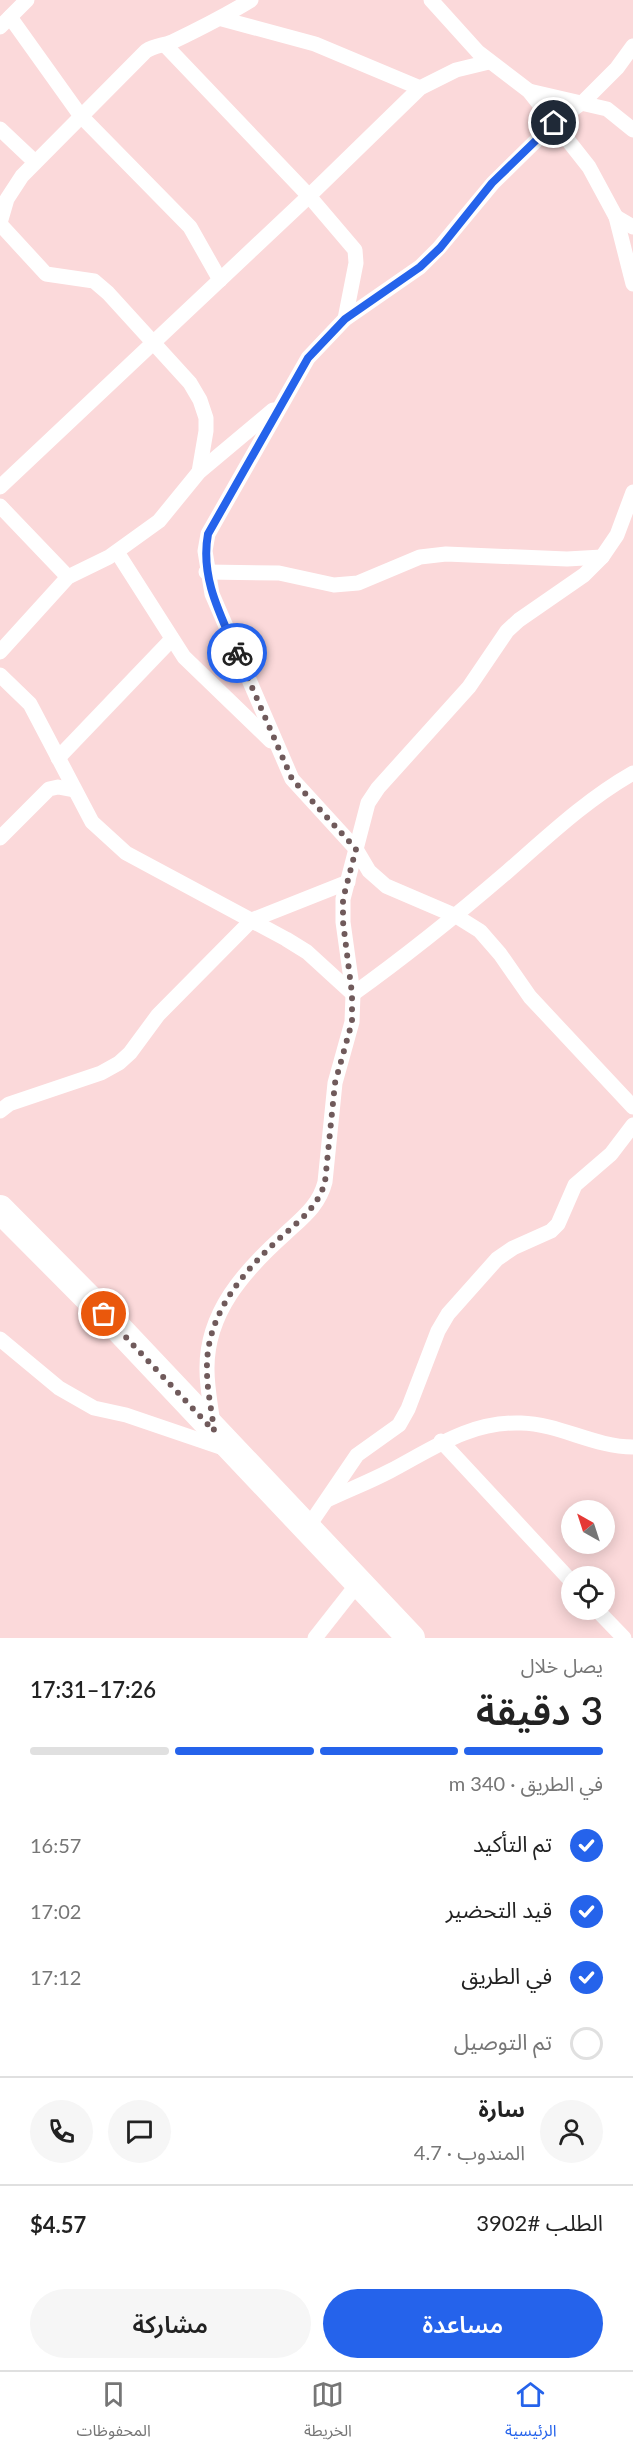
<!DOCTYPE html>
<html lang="ar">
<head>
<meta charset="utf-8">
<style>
  :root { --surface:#fff; --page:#f6f6f6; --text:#222; --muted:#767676; --line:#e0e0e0; --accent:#2563eb }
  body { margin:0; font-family:Lato,"Noto Sans Arabic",sans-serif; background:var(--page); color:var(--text); direction:rtl; height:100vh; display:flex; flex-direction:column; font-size:22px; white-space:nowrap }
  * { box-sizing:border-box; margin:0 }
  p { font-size:20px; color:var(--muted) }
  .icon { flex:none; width:33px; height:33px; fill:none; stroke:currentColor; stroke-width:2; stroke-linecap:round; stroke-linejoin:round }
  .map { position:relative; height:1638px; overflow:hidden; direction:ltr }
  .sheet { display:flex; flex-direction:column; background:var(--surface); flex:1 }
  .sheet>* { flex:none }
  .needle { width:39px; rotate:321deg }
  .buttons { position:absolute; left:561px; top:1500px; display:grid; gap:12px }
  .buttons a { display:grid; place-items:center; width:54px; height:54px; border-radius:50%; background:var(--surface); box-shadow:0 3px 15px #0003; font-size:30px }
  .pin { position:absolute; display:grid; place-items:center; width:51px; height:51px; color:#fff; margin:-26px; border:3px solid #fff; border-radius:50%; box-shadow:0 2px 6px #0007 }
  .courier { position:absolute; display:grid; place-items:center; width:60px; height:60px; margin:-30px; border:4px solid #2563eb; border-radius:50%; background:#fff; color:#222; box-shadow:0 2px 8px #0007 }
  .summary em { font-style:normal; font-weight:600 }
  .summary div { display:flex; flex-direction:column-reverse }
  .summary { display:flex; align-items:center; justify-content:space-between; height:102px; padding:0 30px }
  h1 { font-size:39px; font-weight:600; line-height:45px }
  .bar { display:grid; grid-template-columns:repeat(4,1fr); gap:9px 6px; align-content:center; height:72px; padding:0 30px }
  .bar i { height:8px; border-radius:4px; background:var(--line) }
  .bar .on { background:var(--accent) }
  .bar p { grid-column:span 4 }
  .line { display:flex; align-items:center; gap:15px; padding:0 30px; border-top:2px solid var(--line) }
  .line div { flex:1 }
  .round { display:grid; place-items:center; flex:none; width:63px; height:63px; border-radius:32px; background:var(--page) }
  ol { padding:0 30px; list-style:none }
  li { display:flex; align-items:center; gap:18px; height:66px }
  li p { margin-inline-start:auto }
  li .icon { padding:6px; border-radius:50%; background:var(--accent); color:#fff; stroke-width:4 }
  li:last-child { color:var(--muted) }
  li i { width:33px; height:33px; border:3px solid var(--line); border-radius:50% }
  .cta { display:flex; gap:12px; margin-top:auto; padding:12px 30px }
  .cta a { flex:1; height:69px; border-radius:36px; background:var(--accent); color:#fff; font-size:24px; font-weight:600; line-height:69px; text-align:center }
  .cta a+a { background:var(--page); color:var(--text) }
  .tab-bar { display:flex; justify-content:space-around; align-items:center; height:84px; border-top:2px solid var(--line); background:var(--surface); font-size:16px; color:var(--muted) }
  .tab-bar a { display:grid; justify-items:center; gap:3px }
  .tab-bar .on { color:var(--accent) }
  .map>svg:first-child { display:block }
</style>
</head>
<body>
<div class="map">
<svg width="633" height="1638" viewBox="0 0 633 1638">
  <rect width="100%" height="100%" fill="#fbd9da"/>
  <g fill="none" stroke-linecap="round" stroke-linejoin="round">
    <!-- street -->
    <g stroke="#fff" stroke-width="15">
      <path d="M431,0L478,52L529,91L589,167L616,217L633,284"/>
      <path d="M10,17L80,115L190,227L220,280"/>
      <path d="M222,19L315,44L420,88"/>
      <path d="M0,27L27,0"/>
      <path d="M165,45L309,196L355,250L356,263L345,319"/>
      <path d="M633,46L617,68L583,102L554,123L493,183L439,248L420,267L345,319L308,358L208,534L205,551L212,594L292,779L356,849L369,871L386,886L456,916L480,931L500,954L530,997L633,1107"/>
      <path d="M529,91L607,109L633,130"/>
      <path d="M0,129L35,162"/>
      <path d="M616,217L633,227"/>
      <path d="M0,223L7,199L22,176L146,51C155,45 162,46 172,42C199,29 225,16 251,0"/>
      <path d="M0,224L46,274L94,281L108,293L190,383L200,400L206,418V431L199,472"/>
      <path d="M0,487L309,196L420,88L456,70L489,62"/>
      <path d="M0,506L68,577"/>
      <path d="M117,552L184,657L271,741"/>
      <path d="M206,572L279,573L334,585L358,583L420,557L446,554L567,559L602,557"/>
      <path d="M0,652L68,577L109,557L159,521L199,472L273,410"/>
      <path d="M0,675L30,704L92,822L126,853L286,939L307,952L353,994"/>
      <path d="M58,758L172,639"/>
      <path d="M0,838L49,789L58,787L74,790"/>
      <path d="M353,994C406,956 457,915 507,872C547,837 587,799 633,773"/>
      <path d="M0,1111L9,1104L101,1073L119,1063L130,1053L158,1015L252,920L348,882"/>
      <path d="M0,1339L59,1388L94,1408L126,1415L223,1448"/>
      <path d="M213,1425C211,1407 207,1388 207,1370C206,1313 244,1271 284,1235C302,1218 319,1206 325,1182L335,1083L352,1022L353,994L343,922V899L368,803L378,788L469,687L507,631L519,620L584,575L602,557L617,535L633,492"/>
      <path d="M441,1441L572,1582"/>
      <path d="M327,1500C348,1490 369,1482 390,1471C432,1449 470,1421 521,1423C560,1424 594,1447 633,1447"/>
      <path d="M308,1527L357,1455L399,1425L408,1409L438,1331L448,1314L497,1259L513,1248L551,1231L558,1224L575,1185L611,1154L633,1125"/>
      <path d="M597,1610L624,1638"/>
      <path d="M315,1638L359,1582"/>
    </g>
    <!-- highway -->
    <path stroke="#fff" stroke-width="28" d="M0,1209L118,1328L411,1638"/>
  </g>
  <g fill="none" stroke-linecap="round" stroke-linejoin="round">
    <!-- done -->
    <path stroke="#705a5b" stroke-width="6" stroke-dasharray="0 10.8" d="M104,1314L214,1431C212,1411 207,1391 207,1371C205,1316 242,1273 280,1238C299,1221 318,1207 325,1182L335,1083L352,1022V994L343,922V899L356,849L292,779L237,653"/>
    <!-- route -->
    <path stroke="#2563eb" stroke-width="8" d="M237,653C220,614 200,577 208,534L308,358L345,319L420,267L440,248L492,183L554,123"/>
  </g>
</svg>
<div class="buttons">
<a><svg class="needle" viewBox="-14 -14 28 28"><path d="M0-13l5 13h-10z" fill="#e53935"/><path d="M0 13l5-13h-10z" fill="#767676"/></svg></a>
<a><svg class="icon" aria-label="locate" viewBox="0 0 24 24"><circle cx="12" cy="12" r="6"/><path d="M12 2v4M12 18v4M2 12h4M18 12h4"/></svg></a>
</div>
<div class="pin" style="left:104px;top:1314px;background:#ea580c"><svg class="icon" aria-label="bag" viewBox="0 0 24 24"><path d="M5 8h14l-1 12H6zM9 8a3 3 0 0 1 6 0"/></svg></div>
<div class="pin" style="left:554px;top:123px;background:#1f2937"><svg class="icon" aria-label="home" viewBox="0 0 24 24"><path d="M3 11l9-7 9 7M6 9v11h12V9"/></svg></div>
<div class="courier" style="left:237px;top:653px"><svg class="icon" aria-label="bike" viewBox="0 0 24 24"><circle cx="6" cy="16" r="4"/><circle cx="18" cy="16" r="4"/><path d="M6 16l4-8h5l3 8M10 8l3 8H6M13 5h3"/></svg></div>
</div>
<section class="sheet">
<div class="summary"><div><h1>3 دقيقة</h1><p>يصل خلال</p></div><em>17:26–17:31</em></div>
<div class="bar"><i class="on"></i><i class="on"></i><i class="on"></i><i></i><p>في الطريق · 340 m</p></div>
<ol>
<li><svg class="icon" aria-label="check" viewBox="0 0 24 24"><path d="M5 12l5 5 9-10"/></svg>تم التأكيد<p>16:57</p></li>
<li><svg class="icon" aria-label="check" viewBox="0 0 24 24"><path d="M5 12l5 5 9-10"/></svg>قيد التحضير<p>17:02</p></li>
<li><svg class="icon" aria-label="check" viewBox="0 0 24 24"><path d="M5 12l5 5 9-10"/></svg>في الطريق<p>17:12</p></li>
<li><i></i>تم التوصيل</li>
</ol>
<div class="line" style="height:108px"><a class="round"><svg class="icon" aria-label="person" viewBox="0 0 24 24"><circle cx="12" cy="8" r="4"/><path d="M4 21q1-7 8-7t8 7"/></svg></a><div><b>سارة</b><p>المندوب · 4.7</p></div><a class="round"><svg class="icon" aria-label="chat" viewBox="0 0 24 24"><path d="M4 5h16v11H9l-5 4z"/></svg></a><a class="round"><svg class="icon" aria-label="phone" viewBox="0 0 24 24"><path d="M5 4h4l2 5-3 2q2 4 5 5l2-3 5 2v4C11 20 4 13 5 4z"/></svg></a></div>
<div class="line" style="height:78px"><div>الطلب #3902</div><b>$4.57</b></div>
<div class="cta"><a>مساعدة</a><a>مشاركة</a></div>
</section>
<nav class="tab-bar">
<a class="on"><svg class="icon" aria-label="home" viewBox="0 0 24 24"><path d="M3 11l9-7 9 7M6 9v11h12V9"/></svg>الرئيسية</a>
<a><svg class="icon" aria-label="map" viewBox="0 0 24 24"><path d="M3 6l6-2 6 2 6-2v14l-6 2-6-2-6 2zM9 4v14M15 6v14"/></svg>الخريطة</a>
<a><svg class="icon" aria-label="saved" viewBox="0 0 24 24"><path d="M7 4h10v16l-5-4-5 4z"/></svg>المحفوظات</a>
</nav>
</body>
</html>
